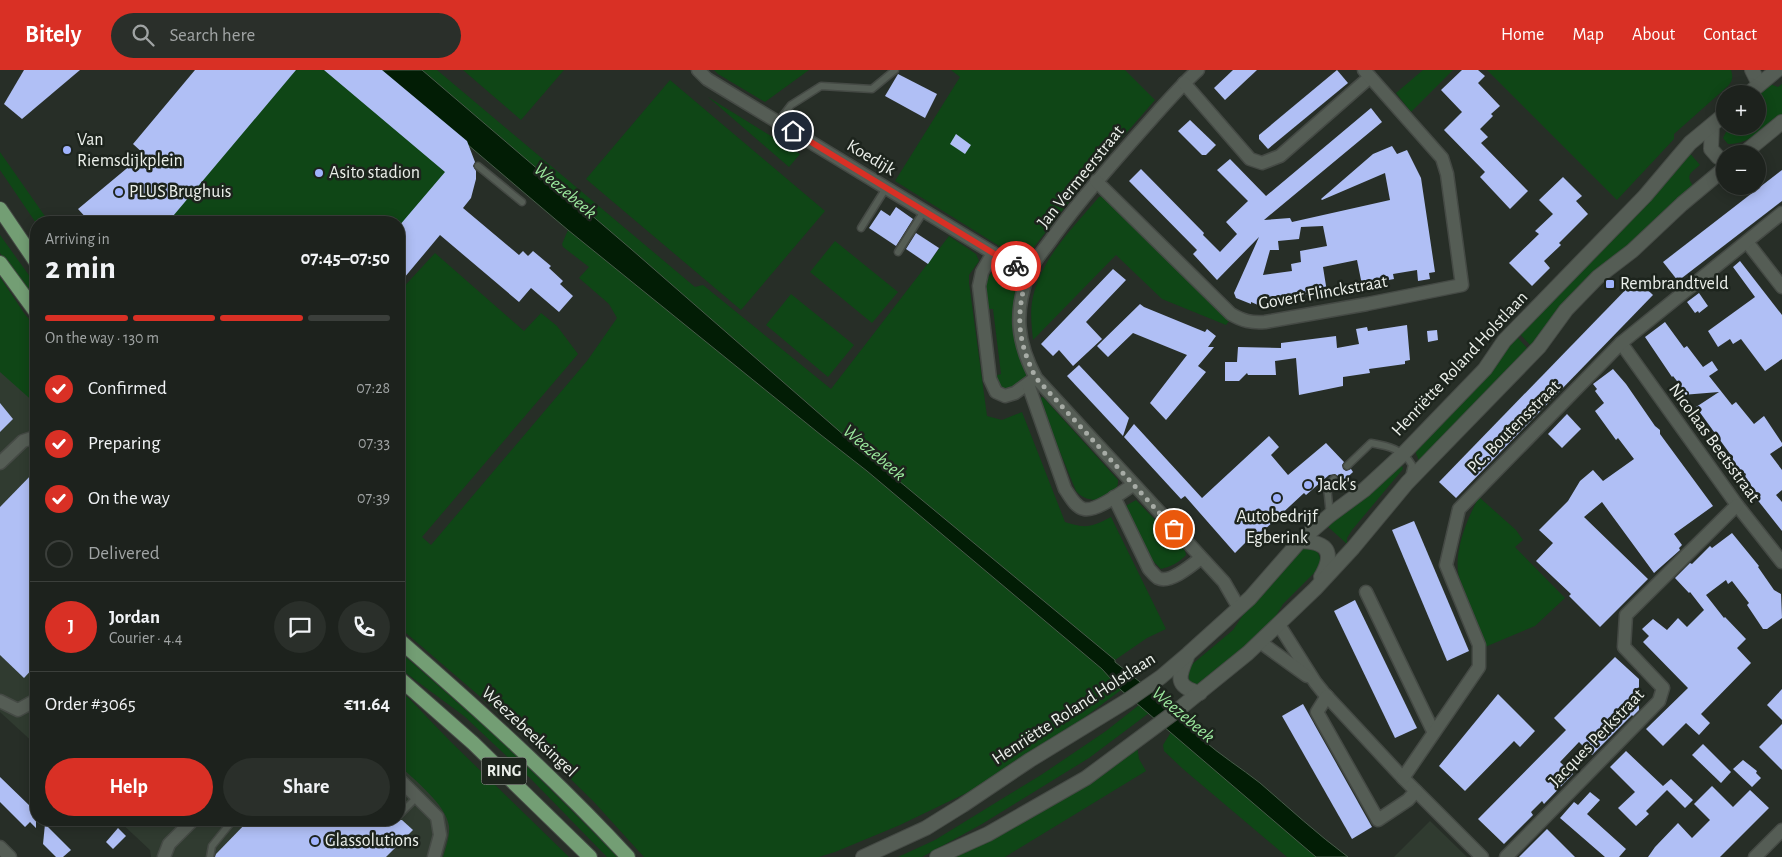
<!DOCTYPE html>
<html lang="en">
<head>
<meta charset="utf-8">
<style>
  :root { --surface:#1d221d; --page:#2a2f2a; --text:#f1f3f6; --muted:#a0a4a4; --line:#3b3f3b; --accent:#d93025 }
  body { margin:0; font-family:"Alegreya Sans",sans-serif; background:var(--page); color:var(--text); height:100vh; display:flex; flex-direction:column; font-size:19px; white-space:nowrap }
  * { box-sizing:border-box; margin:0 }
  p { font-size:16px; color:var(--muted) }
  .icon { flex:none; width:28px; height:28px; fill:none; stroke:currentColor; stroke-width:2; stroke-linecap:round; stroke-linejoin:round }
  .map { position:relative; flex:1; overflow:hidden }
  .details { position:absolute; left:30px; top:146px; width:375px; height:610px; display:flex; flex-direction:column; background:var(--surface); border-radius:20px; box-shadow:0 2px 12px #0003,0 0 0 1px var(--line) }
  .details>* { flex:none }
  .tools { position:absolute; left:1716px; top:15px; display:grid; gap:10px }
  .tools a { display:grid; place-items:center; width:50px; height:50px; border-radius:50%; background:var(--surface); box-shadow:0 2px 12px #0003,0 0 0 1px var(--line); font-size:25px }
  .pin { position:absolute; display:grid; place-items:center; width:42px; height:42px; color:#fff; margin:-21px; border:2px solid #fff; border-radius:50%; box-shadow:0 1px 5px #0007 }
  .courier { position:absolute; display:grid; place-items:center; width:50px; height:50px; margin:-25px; border:4px solid #d93025; border-radius:50%; background:#fff; color:#222; box-shadow:0 1px 6px #0007 }
  .summary em { font-style:normal; font-weight:600 }
  .summary div { display:flex; flex-direction:column-reverse }
  .summary { display:flex; align-items:center; justify-content:space-between; height:85px; padding:0 15px }
  h1 { font-size:32px; font-weight:600; line-height:38px }
  .bar { display:grid; grid-template-columns:repeat(4,1fr); gap:8px 5px; align-content:center; height:60px; padding:0 15px }
  .bar i { height:6px; border-radius:4px; background:var(--line) }
  .bar .on { background:var(--accent) }
  .bar p { grid-column:span 4 }
  .line { display:flex; align-items:center; gap:12px; padding:0 15px; border-top:1px solid var(--line) }
  .line div { flex:1 }
  .round { display:grid; place-items:center; flex:none; width:52px; height:52px; border-radius:26px; background:var(--page) }
  ol { padding:0 15px; list-style:none }
  li { display:flex; align-items:center; gap:15px; height:55px }
  li p { margin-inline-start:auto }
  li .icon { padding:5px; border-radius:50%; background:var(--accent); color:#fff; stroke-width:4 }
  li:last-child { color:var(--muted) }
  li i { width:28px; height:28px; border:2px solid var(--line); border-radius:50% }
  .action { display:flex; gap:10px; margin-top:auto; padding:10px 15px }
  .action a { flex:1; height:58px; border-radius:30px; background:var(--accent); color:#fff; font-size:20px; font-weight:600; line-height:58px; text-align:center }
  .action a+a { background:var(--page); color:var(--text) }
  header { display:flex; align-items:center; gap:30px; box-sizing:border-box; height:70px; padding:0 25px; background:var(--accent); color:#fff }
  header strong { font-size:24px }
  nav { display:flex; gap:28px; margin-inline-start:auto; font-size:18px }
  .search { width:350px; height:45px; background:var(--page); display:flex; align-items:center; gap:12px; box-sizing:border-box; padding:0 18px; border-radius:28px; color:var(--muted); font-size:19px }
  .map>svg:first-child { display:block }
</style>
</head>
<body>
<header>
<strong>Bitely</strong>
<div class="search"><svg class="icon" aria-label="search" viewBox="0 0 24 24"><circle cx="10" cy="10" r="6"/><path d="M15 15l6 6"/></svg>Search here</div>
<nav><a>Home</a><a>Map</a><a>About</a><a>Contact</a></nav>
</header>
<div class="map">
<svg width="1782" height="787" viewBox="0 0 1782 787">
  <rect width="100%" height="100%" fill="#272e27"/>
  <!-- built -->
  <g fill="#303b30">
    <path d="M0,259L36,307V675L0,642Z"/>
    <path d="M399,667L481,787H151L150,780L118,750H399Z"/>
    <path d="M1430,751L1467,787H1394Z"/>
  </g>
  <!-- green -->
  <g fill="#0f4616">
    <path d="M258,0H371L463,126L399,203V152H129Z"/>
    <path d="M422,0H437L695,217L703,215L831,319L949,166L976,184L979,191L969,205V213L987,346L1002,350L1022,342L1065,452C1086,459 1092,457 1111,447L1166,559L1147,568L1115,590L846,367L631,179Z"/>
    <path d="M463,0H564L521,50Z"/>
    <path d="M714,0H809L765,32L718,4Z"/>
    <path d="M951,0H1125L1155,30L1094,100L1024,190L1020,189L895,111L960,7Z"/>
    <path d="M1423,0H1453L1411,42L1396,23Z"/>
    <path d="M1487,0H1731C1733,7 1733,10 1728,16L1674,64V69L1617,130Z"/>
    <path d="M670,10L825,141L741,240L586,109Z"/>
    <path d="M1770,14L1778,17L1782,14V45C1767,57 1748,75 1728,74L1723,68L1729,56H1758V26Z"/>
    <path d="M708,27L800,84L789,97Z"/>
    <path d="M1688,81L1700,95C1689,104 1685,106 1695,118L1532,277L1518,262Z"/>
    <path d="M0,82L49,152L36,153L0,100Z"/>
    <path d="M1103,126L1229,251L1226,255L1162,229L1116,185L1033,270C1032,258 1030,244 1032,232C1039,190 1073,158 1099,127Z"/>
    <path d="M568,160L874,407L1102,599L1121,620L1057,668L979,717L900,755L835,782L819,787H644L594,732L533,672L399,557V222L435,183L524,261L541,243L557,256L578,284L422,467L431,475L587,291L617,248L609,234L579,208L589,197L563,177L562,174Z"/>
    <path d="M0,165L36,215V232L0,183Z"/>
    <path d="M835,171L898,222L872,253L810,202Z"/>
    <path d="M999,201L1016,212L1013,238L1015,271L1028,305L1027,308L1004,322L991,307L1001,304L993,239H983C984,227 981,202 999,201Z"/>
    <path d="M0,207L24,243L36,258V334L0,302Z"/>
    <path d="M791,224L854,275L828,307L766,255Z"/>
    <path d="M1515,265L1529,280L1419,391L1414,378Z"/>
    <path d="M1043,327L1118,410C1119,430 1089,437 1076,421L1039,331L1040,328Z"/>
    <path d="M1401,393L1403,399L1352,460L1347,468V474L1326,455Z"/>
    <path d="M1479,427L1516,460L1523,470L1515,477L1565,528L1535,556L1485,577L1459,507C1453,482 1467,449 1479,427Z"/>
    <path d="M1136,430L1185,481L1186,485C1180,492 1170,497 1161,499L1150,488L1122,438Z"/>
    <path d="M1300,478H1313C1320,483 1321,489 1320,497L1283,534L1270,556L1197,617L1189,611L1188,600L1190,596L1233,560L1249,536Z"/>
    <path d="M399,581L508,677L618,787H607L530,708L464,646L399,598Z"/>
    <path d="M399,618L450,671L569,787H443C446,777 450,766 449,756C446,734 414,710 399,695Z"/>
    <path d="M1139,635L1149,643L1089,688L982,754L922,787H898L935,770L1041,705L1106,661Z"/>
    <path d="M1171,662L1316,787H1287L1183,699L1164,681L1163,675Z"/>
    <path d="M1137,676L1139,689L1146,701L1005,787H956L1014,755Z"/>
  </g>
  <!-- water -->
  <path fill="#021d05" stroke="#485c4a" d="M380,0H422L631,179L846,367L1115,590V592L1179,643C1188,651 1193,661 1202,669C1220,685 1241,698 1260,713C1289,738 1317,764 1348,787H1316L1121,620L1102,599L867,401L821,365L568,160Z"/>
  <!-- building -->
  <g fill="#b0bff5" fill-rule="evenodd">
    <path d="M24,0H80L22,49L4,34Z"/>
    <path d="M195,0H296L168,152H90L78,139L144,84L133,74Z"/>
    <path d="M324,0H382L467,71L475,92L473,96L476,101V109L471,128L463,138L519,185L523,181L528,186L533,181L551,196L549,198L563,211L560,214L573,226L559,242L531,218L519,232L440,165L399,214V156L445,102Z"/>
    <path d="M1233,0H1257L1225,30L1214,18Z"/>
    <path d="M1337,0L1348,13L1268,79L1259,69V65Z"/>
    <path d="M1462,0H1478L1485,6L1478,13L1500,36L1491,44L1493,46L1480,59L1488,67L1481,73L1528,121L1510,139L1480,107L1485,102L1444,60L1462,42L1441,20Z"/>
    <path d="M898,4L937,24L925,48L885,26Z"/>
    <path d="M1371,38L1382,52L1264,150L1290,148L1292,152L1390,130L1385,103L1322,130L1321,129L1373,84L1392,76L1397,84L1407,80L1421,108L1435,202L1429,203L1430,209L1418,211L1417,200L1393,204L1394,209L1362,215L1357,190L1323,197L1327,222L1293,227L1292,224L1261,228L1258,235L1251,232V234L1236,228L1234,223L1259,167L1217,210L1193,184L1197,180L1129,111L1141,99L1204,163L1203,165L1220,182L1237,164L1226,152L1248,131L1217,100L1230,89L1266,126ZM1323,156L1327,176L1300,181L1301,192L1291,194L1292,201L1263,205L1270,180H1279L1278,171L1299,169L1301,157Z"/>
    <path d="M1190,50L1216,75L1206,85H1202L1178,61Z"/>
    <path d="M956,64L971,75L965,84L950,74Z"/>
    <path d="M1782,100V131L1678,211L1663,192Z"/>
    <path d="M1563,107L1582,126L1576,131L1588,144L1559,173L1561,175L1544,191L1550,198L1532,216L1509,193L1539,164L1535,161L1553,144L1539,130Z"/>
    <path d="M896,137L913,149L896,176L869,158L881,140L890,146Z"/>
    <path d="M916,163L939,178L928,194L906,179Z"/>
    <path d="M1740,191L1782,245V289L1765,301L1741,269L1733,274L1730,269L1718,277L1708,261L1755,227L1733,197Z"/>
    <path d="M1113,199L1126,210L1086,252L1102,269L1073,296L1059,280L1053,286L1041,274Z"/>
    <path d="M1636,209L1653,225L1456,428L1439,412Z"/>
    <path d="M1699,223L1708,236L1699,243L1698,241L1695,243L1687,232Z"/>
    <path d="M1140,234L1144,237L1205,262L1207,259L1216,266L1208,277H1214L1198,296L1206,302L1166,350L1150,333L1187,285L1133,263L1108,287L1097,276Z"/>
    <path d="M1665,252L1684,278L1687,276L1703,297L1712,291L1718,300L1709,306L1732,335L1736,332L1754,354L1764,346L1782,373V376L1770,384L1782,400V420L1776,425L1782,432V461L1752,423L1755,421L1745,407L1746,404L1738,398L1732,389L1733,388L1696,337L1719,322L1682,325L1684,320L1673,306L1672,307L1645,267Z"/>
    <path d="M1407,255L1410,290L1405,291V294L1369,299L1370,303L1343,307V316L1299,325L1296,288L1275,291L1276,305H1248L1247,303L1239,311H1225V292H1237L1238,277L1281,278V273L1336,266L1337,278L1359,274L1356,259L1367,257L1368,261Z"/>
    <path d="M1437,260L1438,270L1428,272L1427,261Z"/>
    <path d="M1079,295L1129,348L1123,366L1067,306Z"/>
    <path d="M1613,299L1626,314L1655,356L1660,360V364L1713,436L1674,464L1682,475L1679,478L1680,480L1654,503L1602,432L1584,447L1648,509L1600,557L1569,526L1571,524L1536,491L1553,473L1539,460L1568,431L1580,411L1593,400L1603,411L1634,389L1618,368L1616,370L1595,341L1604,333L1595,321L1597,319L1593,314Z"/>
    <path d="M0,333L13,349L0,362Z"/>
    <path d="M1567,344L1581,359L1562,378L1548,364Z"/>
    <path d="M1134,354L1202,428L1269,366L1279,377L1271,385L1288,405L1326,373L1344,392L1342,395L1343,399L1346,401L1351,399L1353,402L1339,415L1337,413L1339,410L1338,406L1335,404L1329,405L1306,425L1304,423L1249,474L1247,471L1235,483L1185,426L1181,429L1124,367Z"/>
    <path d="M36,400V595L24,608L0,585V437Z"/>
    <path d="M1414,451L1469,581L1447,591L1392,460Z"/>
    <path d="M1732,463L1759,496L1758,497L1774,520L1781,524L1782,548L1767,559H1763L1747,535L1749,533L1732,511L1728,514L1726,510L1706,525L1724,548L1725,547L1746,569L1737,578L1751,593L1701,644L1710,653L1699,665L1686,653L1663,676L1646,659L1688,618L1643,572L1649,566L1642,559L1653,549L1667,560L1678,548L1687,557L1704,540L1690,522L1689,523L1675,508L1690,493L1692,494L1710,476L1712,478Z"/>
    <path d="M1355,530L1417,658L1395,668L1334,541Z"/>
    <path d="M1615,587L1639,609V640L1633,646L1632,645L1592,685L1579,672L1560,692L1573,704L1544,734L1542,731L1531,742L1533,745L1504,774L1478,749L1566,660L1554,648Z"/>
    <path d="M1782,619V650L1767,635Z"/>
    <path d="M1498,624L1535,661L1520,677L1514,671L1465,721L1439,696Z"/>
    <path d="M1303,634L1372,757L1352,769L1282,646Z"/>
    <path d="M1782,654V700L1759,677Z"/>
    <path d="M1703,674L1731,702L1721,713L1692,685Z"/>
    <path d="M1626,681L1663,716L1671,709L1693,730L1685,738L1667,720L1646,741L1649,744L1636,756L1618,738L1635,722L1610,697Z"/>
    <path d="M1743,690L1757,701L1756,703L1761,708L1752,717L1733,699Z"/>
    <path d="M0,707L31,737L36,731V758L30,752L25,757L0,732Z"/>
    <path d="M1712,716L1733,737L1750,720L1769,738L1720,787H1648L1655,777L1678,753L1692,768L1710,750L1694,734Z"/>
    <path d="M1590,722L1600,730L1587,744L1626,779L1619,787H1605L1560,748L1574,732L1578,735Z"/>
    <path d="M249,750H402L413,760L386,787H215L216,784Z"/>
    <path d="M45,754L71,780L63,787H56L43,774Z"/>
    <path d="M118,758L126,766L113,779L106,772Z"/>
    <path d="M1547,759L1575,787H1519Z"/>
  </g>
  <g fill="none" stroke-linecap="round" stroke-linejoin="round">
    <defs>
      <g id="service">
        <path d="M778,52L791,35L821,16L872,19L895,0"/>
        <path d="M478,96L522,132"/>
        <path d="M861,158L886,118"/>
        <path d="M898,182L924,141"/>
        <path d="M1347,396L1371,373C1388,376 1403,379 1412,395L1409,407"/>
        <path d="M1330,445L1327,416L1334,409"/>
        <path d="M399,745L417,727"/>
        <path d="M210,787L212,776L233,750"/>
      </g>
      <g id="minor">
        <path d="M698,0L707,9L725,20L993,183L1028,202"/>
        <path d="M1198,0C1177,19 1159,41 1140,62C1110,96 1080,130 1053,167C1045,179 1032,192 1028,205C1014,243 1017,272 1036,308L1224,512L1239,538"/>
        <path d="M1184,13L1250,89L1262,93L1280,86L1370,7"/>
        <path d="M1096,111L1231,244C1243,251 1251,253 1265,252L1367,234L1462,215L1447,104L1442,88L1364,0"/>
        <path d="M1747,172L1782,217"/>
        <path d="M993,183L982,202L979,216L990,309L996,322L1005,326L1015,323L1034,309"/>
        <path d="M1621,273L1737,435L1782,492"/>
        <path d="M1028,314L1065,419C1070,426 1075,437 1084,439C1096,442 1122,422 1133,415"/>
        <path d="M0,393L23,371L32,368L36,370"/>
        <path d="M1114,427L1149,499C1152,502 1155,506 1158,508C1170,514 1192,495 1201,488"/>
        <path d="M1366,522L1433,661"/>
        <path d="M1279,555L1315,612L1323,622L1403,708L1482,787"/>
        <path d="M1260,572L1307,606"/>
        <path d="M1327,626L1317,642L1378,750L1408,730L1416,721"/>
        <path d="M0,631L18,640L36,630"/>
        <path d="M1403,708L1479,597V575L1446,495L1459,439L1621,273L1782,143"/>
        <path d="M399,709L437,747L440,765L434,787"/>
        <path d="M0,777L10,787"/>
        <path d="M164,787L169,774L193,750"/>
        <path d="M1506,787L1659,631L1663,618L1624,577L1626,545L1737,435"/>
        <path d="M1755,787L1782,760"/>
      </g>
      <path id="tertiary" d="M1752,0L1759,14"/>
      <g id="secondary">
        <path d="M1748,24L1777,0"/>
        <path d="M1712,55L1711,79L1718,87L1725,90"/>
        <path d="M1743,84L1782,52"/>
        <path d="M1300,471C1328,472 1335,482 1321,507"/>
        <path d="M1187,587C1178,607 1175,617 1200,623"/>
        <path d="M863,787L926,758L963,735L1030,690L1128,630L1161,607L1188,584L1250,528L1300,471L1330,445L1364,420L1403,384L1485,299L1504,271L1645,126L1678,87L1690,73L1725,44"/>
        <path d="M937,787L988,764L1086,708L1179,639L1248,583L1315,519L1353,478L1407,413L1539,277L1566,240L1598,207L1632,181L1682,134L1725,98"/>
      </g>
      <g id="primary">
        <path d="M0,139L36,192"/>
        <path d="M0,193L36,242"/>
        <path d="M399,570C478,639 556,709 628,787"/>
        <path d="M399,608L473,673L590,787"/>
      </g>
    </defs>
    <!-- service casing -->
    <use href="#service" stroke="#454a45" stroke-width="9"/>
    <!-- minor casing -->
    <use href="#minor" stroke="#454a45" stroke-width="15"/>
    <!-- tertiary casing -->
    <use href="#tertiary" stroke="#454a45" stroke-width="16"/>
    <!-- secondary casing -->
    <use href="#secondary" stroke="#454a45" stroke-width="16"/>
    <!-- primary casing -->
    <use href="#primary" stroke="#454a45" stroke-width="16"/>
    <!-- service -->
    <use href="#service" stroke="#555d55" stroke-width="6"/>
    <!-- minor -->
    <use href="#minor" stroke="#555d55" stroke-width="12"/>
    <!-- tertiary -->
    <use href="#tertiary" stroke="#555d55" stroke-width="14"/>
    <!-- secondary -->
    <use href="#secondary" stroke="#555d55" stroke-width="14"/>
    <!-- primary -->
    <use href="#primary" stroke="#739e74" stroke-width="14"/>
  </g>
  <g fill="none" stroke-linecap="round" stroke-linejoin="round">
    <!-- done -->
    <path stroke="#a7aca6" stroke-width="5" stroke-dasharray="0 9" d="M1016,196L1028,202C1016,243 1016,269 1036,308L1174,459"/>
    <!-- route -->
    <path stroke="#d93025" stroke-width="6" d="M793,61L993,183L1016,196"/>
  </g>
  <!-- markers -->
  <g fill="#a0b3fd" stroke="#1d241d" stroke-width="2">
    <circle cx="67" cy="80" r="5"/>
    <circle cx="319" cy="103" r="5"/>
    <circle cx="119" cy="122" r="5"/>
    <rect x="1605" y="209" width="10" height="10" rx="2.5"/>
    <circle cx="1308" cy="415" r="5"/>
    <circle cx="1277" cy="428" r="5"/>
    <circle cx="315" cy="771" r="5"/>
  </g>
  <g text-anchor="middle" dominant-baseline="central" stroke-width="5" stroke-linejoin="round" paint-order="stroke">
    <!-- shield labels -->
    <rect fill="#1d241d" stroke="#aeb3ad" stroke-width="1" x="481.5" y="687.5" width="45" height="27" rx="4"/>
    <g font-size="16" font-weight="bold" fill="#ecf0eb">
      <text x="504" y="701">RING</text>
    </g>
    <!-- poi labels -->
    <g font-size="18" fill="#ecf0eb" stroke="#1d241d" text-anchor="start">
      <text x="77" y="70">Van<tspan x="77" dy="21">Riemsdijkplein</tspan></text>
      <text x="329" y="103">Asito stadion</text>
      <text x="129" y="122">PLUS Brughuis</text>
      <text x="1620" y="214">Rembrandtveld</text>
      <text x="1318" y="415">Jack's</text>
      <text x="1277" y="447" text-anchor="middle">Autobedrijf<tspan x="1277" dy="21">Egberink</tspan></text>
      <text x="325" y="771">Glassolutions</text>
    </g>
    <!-- street labels -->
    <g font-size="18" fill="#ecf0eb" stroke="#1d241d">
      <text transform="translate(871 88) rotate(31)">Koedijk</text>
      <text transform="translate(1081 107) rotate(-51)">Jan Vermeerstraat</text>
      <text transform="translate(1323 223) rotate(-10)">Govert Flinckstraat</text>
      <text transform="translate(1460 294) rotate(-47)">Henriëtte Roland Holstlaan</text>
      <text transform="translate(1514 357) rotate(-45)">P.C. Boutensstraat</text>
      <text transform="translate(1714 373) rotate(54)">Nicolaas Beetsstraat</text>
      <text transform="translate(1074 639) rotate(-33)">Henriëtte Roland Holstlaan</text>
      <text transform="translate(529 662) rotate(43)">Weezebeeksingel</text>
      <text transform="translate(1597 668) rotate(-46)">Jacques Perkstraat</text>
    </g>
    <!-- water labels -->
    <g font-size="19" font-style="italic" fill="#9be89d" stroke="#1d241d">
      <text transform="translate(565 121) rotate(40)">Weezebeek</text>
      <text transform="translate(874 383) rotate(40)">Weezebeek</text>
      <text transform="translate(1183 645) rotate(40)">Weezebeek</text>
    </g>
  </g>
</svg>
<div class="tools">
<a>+</a>
<a>−</a>
</div>
<div class="pin" style="left:1174px;top:459px;background:#ea580c"><svg class="icon" aria-label="bag" viewBox="0 0 24 24"><path d="M5 8h14l-1 12H6zM9 8a3 3 0 0 1 6 0"/></svg></div>
<div class="pin" style="left:793px;top:61px;background:#1f2937"><svg class="icon" aria-label="home" viewBox="0 0 24 24"><path d="M3 11l9-7 9 7M6 9v11h12V9"/></svg></div>
<div class="courier" style="left:1016px;top:196px"><svg class="icon" aria-label="bike" viewBox="0 0 24 24"><circle cx="6" cy="16" r="4"/><circle cx="18" cy="16" r="4"/><path d="M6 16l4-8h5l3 8M10 8l3 8H6M13 5h3"/></svg></div>
<section class="details">
<div class="summary"><div><h1>2 min</h1><p>Arriving in</p></div><em>07:45–07:50</em></div>
<div class="bar"><i class="on"></i><i class="on"></i><i class="on"></i><i></i><p>On the way · 130 m</p></div>
<ol>
<li><svg class="icon" aria-label="check" viewBox="0 0 24 24"><path d="M5 12l5 5 9-10"/></svg>Confirmed<p>07:28</p></li>
<li><svg class="icon" aria-label="check" viewBox="0 0 24 24"><path d="M5 12l5 5 9-10"/></svg>Preparing<p>07:33</p></li>
<li><svg class="icon" aria-label="check" viewBox="0 0 24 24"><path d="M5 12l5 5 9-10"/></svg>On the way<p>07:39</p></li>
<li><i></i>Delivered</li>
</ol>
<div class="line" style="height:90px"><b class="round" style="background:var(--accent);color:#fff">J</b><div><b>Jordan</b><p>Courier · 4.4</p></div><a class="round"><svg class="icon" aria-label="chat" viewBox="0 0 24 24"><path d="M4 5h16v11H9l-5 4z"/></svg></a><a class="round"><svg class="icon" aria-label="phone" viewBox="0 0 24 24"><path d="M5 4h4l2 5-3 2q2 4 5 5l2-3 5 2v4C11 20 4 13 5 4z"/></svg></a></div>
<div class="line" style="height:65px"><div>Order #3065</div><b>€11.64</b></div>
<div class="action"><a>Help</a><a>Share</a></div>
</section>
</div>
</body>
</html>
